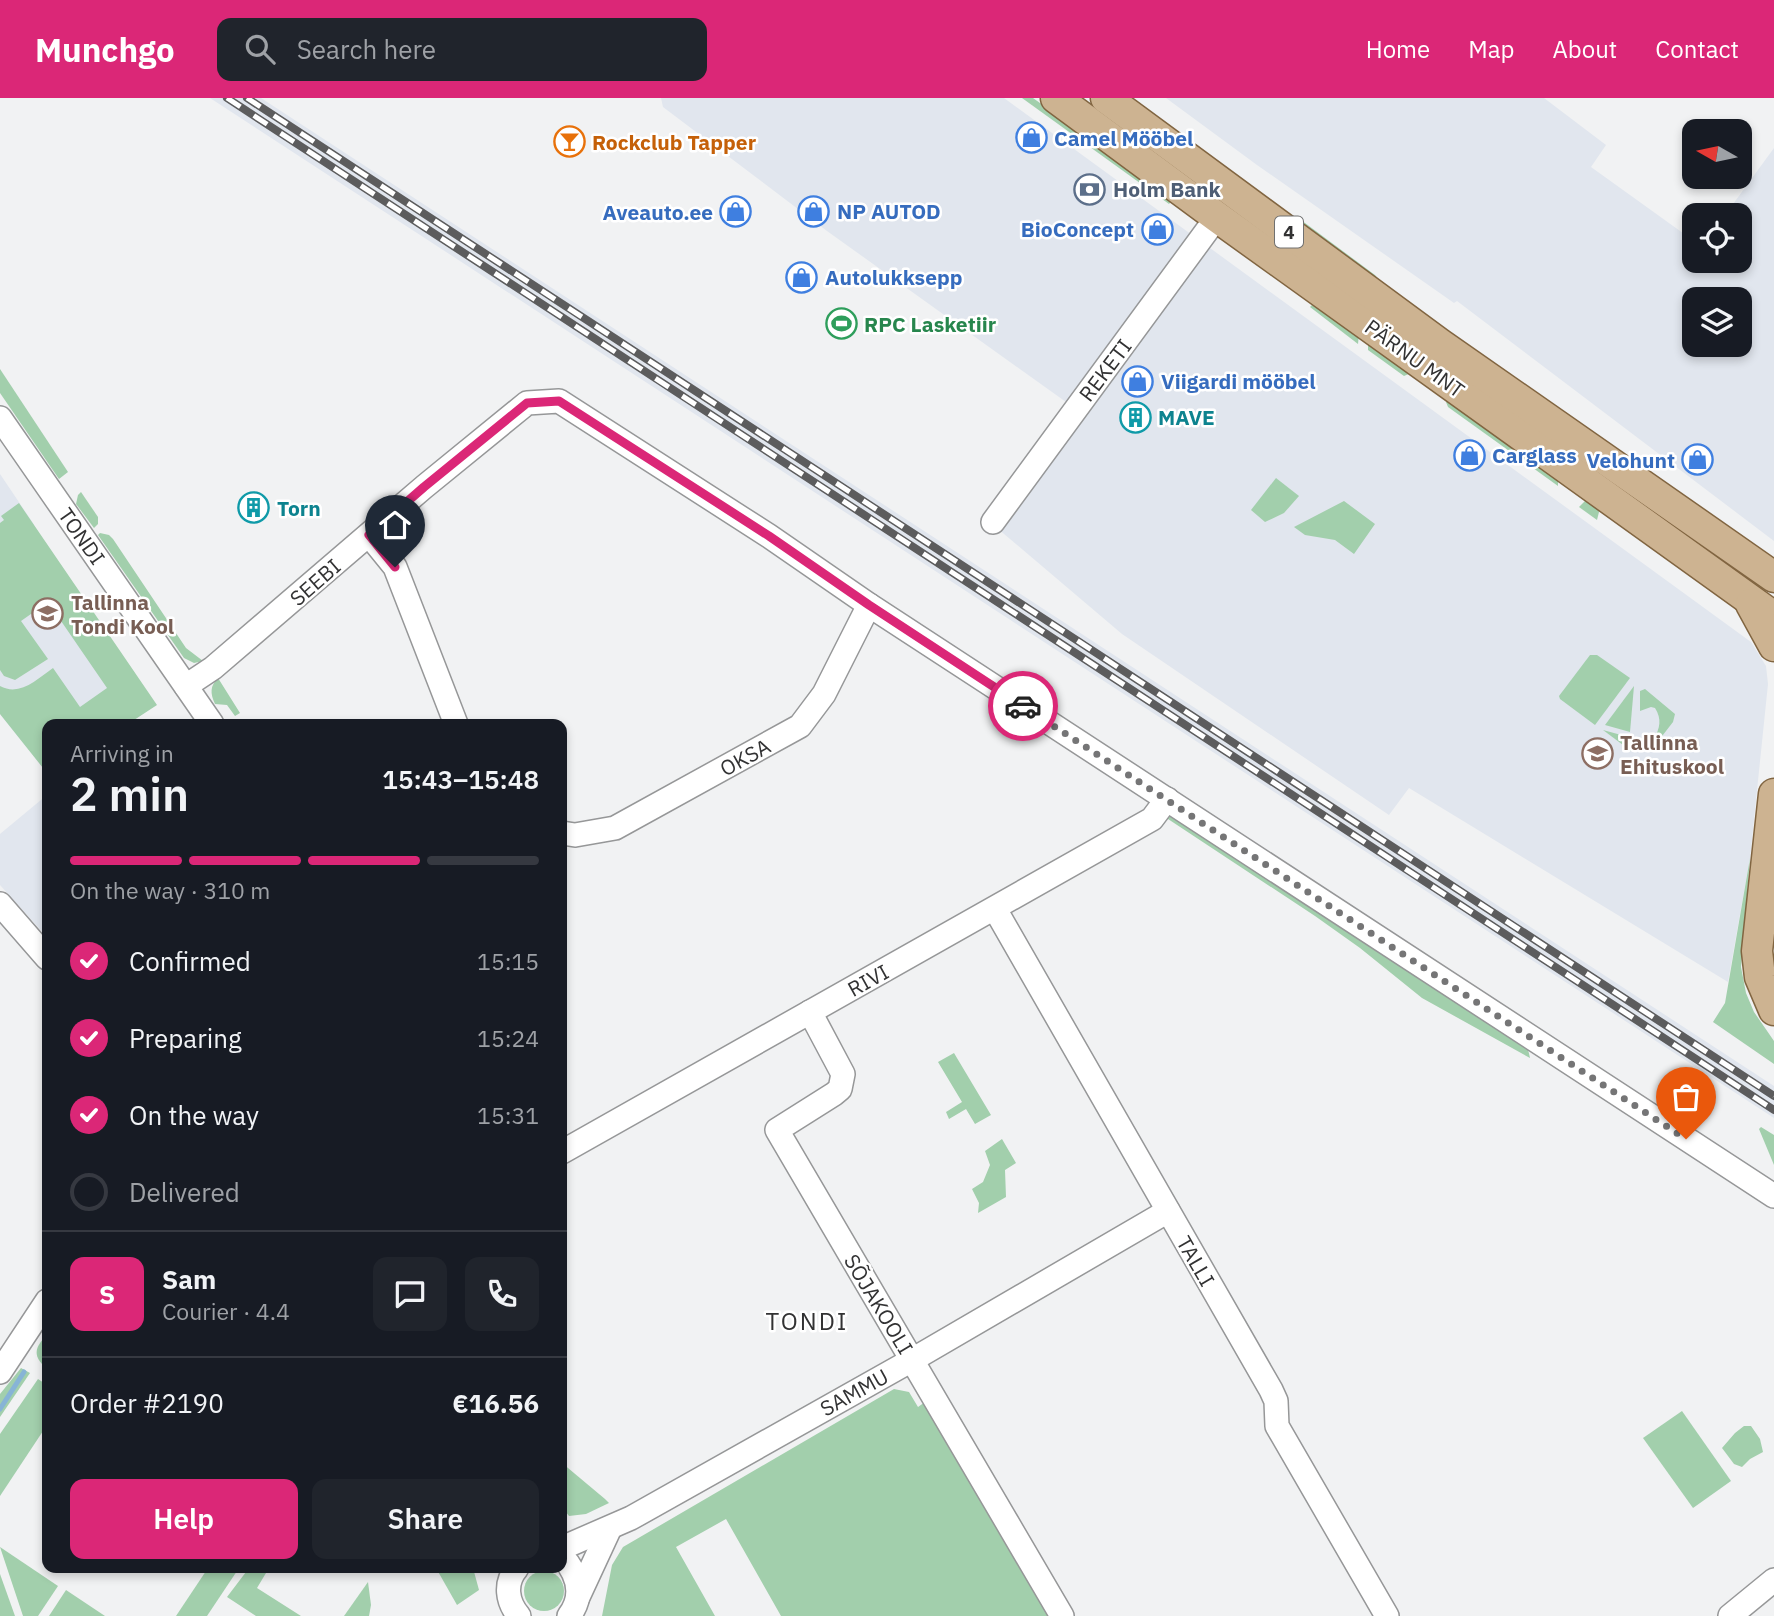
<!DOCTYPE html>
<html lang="en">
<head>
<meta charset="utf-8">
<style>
  :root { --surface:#171b24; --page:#20242c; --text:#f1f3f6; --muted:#9ea1a6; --line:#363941; --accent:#db2777 }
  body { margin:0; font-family:"IBM Plex Sans",sans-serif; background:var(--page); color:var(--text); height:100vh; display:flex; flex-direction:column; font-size:26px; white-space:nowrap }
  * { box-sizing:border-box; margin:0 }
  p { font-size:23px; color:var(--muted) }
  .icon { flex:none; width:38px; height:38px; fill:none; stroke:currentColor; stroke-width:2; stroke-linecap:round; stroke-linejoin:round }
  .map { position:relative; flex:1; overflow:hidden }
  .sheet { position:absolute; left:42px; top:621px; width:525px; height:854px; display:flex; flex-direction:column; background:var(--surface); border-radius:14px; box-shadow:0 4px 10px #0003 }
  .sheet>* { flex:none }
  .needle { width:46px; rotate:279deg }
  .tools { position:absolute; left:1682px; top:21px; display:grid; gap:14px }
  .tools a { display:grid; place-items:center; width:70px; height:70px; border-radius:14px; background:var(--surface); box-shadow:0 4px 10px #0003; font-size:35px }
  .pin { position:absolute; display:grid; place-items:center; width:60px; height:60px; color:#fff; margin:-72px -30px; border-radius:50% 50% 50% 0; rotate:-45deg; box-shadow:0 0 7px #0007 }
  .pin .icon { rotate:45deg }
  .courier { position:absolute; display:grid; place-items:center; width:70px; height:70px; margin:-35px; border:5px solid #db2777; border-radius:50%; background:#fff; color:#222; box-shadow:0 2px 9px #0007 }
  .headline em { font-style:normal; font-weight:600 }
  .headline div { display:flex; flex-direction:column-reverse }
  .headline { display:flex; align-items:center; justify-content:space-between; height:119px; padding:0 28px }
  h1 { font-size:46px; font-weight:600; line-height:52px }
  .bar { display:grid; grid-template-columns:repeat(4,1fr); gap:10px 7px; align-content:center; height:84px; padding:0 28px }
  .bar i { height:9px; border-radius:5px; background:var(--line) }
  .bar .on { background:var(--accent) }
  .bar p { grid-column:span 4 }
  .line { display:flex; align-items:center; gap:18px; padding:0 28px; border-top:2px solid var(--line) }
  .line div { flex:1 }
  .round { display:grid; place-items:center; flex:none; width:74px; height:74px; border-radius:14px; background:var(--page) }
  ol { padding:0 28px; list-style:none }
  li { display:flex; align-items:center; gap:21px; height:77px }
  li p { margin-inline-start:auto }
  li .icon { padding:7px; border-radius:50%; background:var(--accent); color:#fff; stroke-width:4 }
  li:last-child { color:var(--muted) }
  li i { width:38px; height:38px; border:4px solid var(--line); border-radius:50% }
  .primary-button { display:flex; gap:14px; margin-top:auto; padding:14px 28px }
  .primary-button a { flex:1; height:80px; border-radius:14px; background:var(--accent); color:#fff; font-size:28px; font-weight:600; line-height:80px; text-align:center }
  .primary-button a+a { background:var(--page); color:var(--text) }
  header { display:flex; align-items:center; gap:42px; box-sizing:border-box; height:98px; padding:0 35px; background:var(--accent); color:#fff }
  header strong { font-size:33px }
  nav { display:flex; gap:38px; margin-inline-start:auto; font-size:24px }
  .search { width:490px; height:63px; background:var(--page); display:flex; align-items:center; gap:18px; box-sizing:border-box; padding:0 24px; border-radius:14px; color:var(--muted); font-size:26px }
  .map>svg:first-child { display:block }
</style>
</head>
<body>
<header>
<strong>Munchgo</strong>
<div class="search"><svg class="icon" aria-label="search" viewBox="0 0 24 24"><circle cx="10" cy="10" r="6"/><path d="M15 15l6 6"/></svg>Search here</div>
<nav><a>Home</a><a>Map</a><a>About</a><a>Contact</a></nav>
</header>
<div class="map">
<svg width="1774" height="1518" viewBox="0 0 1774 1518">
  <rect width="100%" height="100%" fill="#f1f2f3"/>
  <!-- built -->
  <g fill="#e1e6ee" fill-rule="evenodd">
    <path d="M210,0H261L431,111L1774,988V1020Z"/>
    <path d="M661,0H1004L1751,544L1766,568L1768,586L1750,760L1728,884L1409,690L1389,717L1122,536L997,430L1080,314L827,133L663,9Z"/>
    <path d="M1166,0H1544L1606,47L1591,69L1694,143V163H1740V117H1725L1774,50V443L1457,203L1454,205L1257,67ZM1694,201H1740V247H1694Z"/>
    <path d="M0,376L33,425L128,626H47V675L0,616Z"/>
    <path d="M47,697V839L0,787V736Z"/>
  </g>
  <!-- green -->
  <g fill="#a2cfac">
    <path d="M1022,0H1033L1173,101L1169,106Z"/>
    <path d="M1301,122L1375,177L1380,183L1297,128Z"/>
    <path d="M1312,207L1359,236L1358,246L1310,209Z"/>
    <path d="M1368,241L1411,275L1404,278L1368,252Z"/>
    <path d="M0,271L68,374L59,381L0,295Z"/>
    <path d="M1448,301L1558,381V388L1448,309L1446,304Z"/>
    <path d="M1276,380L1299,398L1284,415L1265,424L1251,412Z"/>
    <path d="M81,394L98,419V426L94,430L76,406L78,397Z"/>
    <path d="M1586,402L1600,410L1597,422L1579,409Z"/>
    <path d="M1344,403L1375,426L1354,456L1335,442L1305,437L1294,429Z"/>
    <path d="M19,405L157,607L128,626H47V675L0,616V588C20,599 37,581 53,570L80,609L107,590L48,504L21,523L48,561L15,582L4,578L0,572V425L4,422L1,418Z"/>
    <path d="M100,435L109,437L113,441L186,550L203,563L194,565L184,560L98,437Z"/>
    <path d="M1590,557H1597L1630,580L1595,627L1560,601L1559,598Z"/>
    <path d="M218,580L240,615L235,618L227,607L215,606C210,595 210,588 218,580Z"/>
    <path d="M1634,588L1630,634L1605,627Z"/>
    <path d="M1645,591L1675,616L1673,624L1659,642L1654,641C1660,630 1662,621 1655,610L1651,609L1640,613V593Z"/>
    <path d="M1603,632L1632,640L1631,653Z"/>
    <path d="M1168,717H1172L1527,947L1530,960L1422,900L1360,850L1315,818L1168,721Z"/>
    <path d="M1750,760L1741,869L1746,895L1754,914L1774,943V966L1713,924L1725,905Z"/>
    <path d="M954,955L991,1017L975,1026L966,1011L949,1021L946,1014L962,1004L938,964Z"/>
    <path d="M1761,1029L1774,1037V1067L1759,1031Z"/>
    <path d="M1002,1041L1016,1065L1005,1072L1006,1099L978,1115L979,1105L972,1091L983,1084L990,1067L985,1053Z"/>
    <path d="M44,1240L47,1242V1265L45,1269C34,1259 34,1251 44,1240Z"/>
    <path d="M21,1270L30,1275L0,1319V1296Z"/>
    <path d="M38,1281L47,1287V1327L0,1398V1336Z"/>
    <path d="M894,1291L909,1294L918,1309L925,1304L992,1417L994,1426L1003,1442L1008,1444L1050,1518H781L726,1421L676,1449L715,1518H602L612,1467L623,1449Z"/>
    <path d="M1682,1313L1731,1383L1693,1410L1643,1340Z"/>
    <path d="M1744,1328H1751L1760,1341L1763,1354L1750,1361L1742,1369L1734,1366L1722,1350L1735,1335Z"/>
    <path d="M562,1365L605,1401L609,1405L586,1416L569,1418L562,1409Z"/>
    <path d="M0,1449L58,1488L38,1518H23Z"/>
    <path d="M208,1470H239L207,1518H176Z"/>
    <path d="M249,1470H269L257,1490L301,1518H256L227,1499Z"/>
    <path d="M436,1470H473L479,1492L457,1507Z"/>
    <circle cx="544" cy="1493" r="20"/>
    <path d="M0,1476L15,1518H0Z"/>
    <path d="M368,1484L371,1507L369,1518H344Z"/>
    <path d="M66,1492L105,1518H49Z"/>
  </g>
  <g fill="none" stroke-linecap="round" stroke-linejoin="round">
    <!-- stream -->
    <path stroke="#87b4d6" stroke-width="5" d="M0,1311L24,1274"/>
    <defs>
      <g id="minor">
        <path d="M0,320L212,626"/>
        <path d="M993,424L1217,119"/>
        <path d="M369,437L395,469L456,626"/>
        <path d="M186,588L213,570L424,389L527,305L559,303L769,438L869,507L1774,1098"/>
        <path d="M562,735L575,737L615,730L800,628L824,596L869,507"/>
        <path d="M0,806L47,860"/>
        <path d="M995,811L1271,1292L1276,1303L1277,1328L1387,1518"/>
        <path d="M810,914L843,976L840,991L834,996L777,1032L1062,1518"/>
        <path d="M562,1054L1152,721L1167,701"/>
        <path d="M0,1274L47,1203"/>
        <path d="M562,1450L631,1420L912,1262L1168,1113"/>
        <path d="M562,1458C578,1476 585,1497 569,1518"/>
        <path d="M517,1470C504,1485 507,1504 519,1518"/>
        <path d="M578,1499L610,1430"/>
        <path d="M1730,1518L1774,1482"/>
      </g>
      <g id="major">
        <path d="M1056,0L1217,119L1774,519"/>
        <path d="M1106,0L1440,246L1774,479"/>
        <path d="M1751,506L1774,548"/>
        <path d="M1774,696L1757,853L1760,879L1774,912"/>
      </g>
    </defs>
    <!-- minor casing -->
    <use href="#minor" stroke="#969798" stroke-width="26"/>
    <!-- major casing -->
    <use href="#major" stroke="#816541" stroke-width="33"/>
    <!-- minor -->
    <use href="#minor" stroke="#fff" stroke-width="23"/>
    <!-- major -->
    <use href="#major" stroke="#cdb391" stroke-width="30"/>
    <defs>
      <g id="rail">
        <path d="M227,0L1774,1012"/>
        <path d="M247,0L1774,998"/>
      </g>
    </defs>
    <!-- rail casing -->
    <use href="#rail" stroke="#5c5c5d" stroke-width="8"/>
    <!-- rail -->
    <use href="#rail" stroke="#fff" stroke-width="5" stroke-dasharray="16" stroke-linecap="butt"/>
  </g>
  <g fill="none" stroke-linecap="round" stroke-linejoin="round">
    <!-- done -->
    <path stroke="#757576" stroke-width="7" stroke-dasharray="0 12.6" d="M1023,608L1686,1041"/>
    <!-- route -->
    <path stroke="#db2777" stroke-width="9" d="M395,469L369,437L424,389L527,305L559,303L769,438L869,507L1023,608"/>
  </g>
  <!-- icons -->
  <defs>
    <symbol id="shop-ring" viewBox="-11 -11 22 22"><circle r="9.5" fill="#fff" stroke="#3f7fe0" stroke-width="1.5"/><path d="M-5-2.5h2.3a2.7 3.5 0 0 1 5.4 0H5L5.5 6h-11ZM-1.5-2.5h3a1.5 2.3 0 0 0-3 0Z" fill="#3f7fe0"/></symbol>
    <symbol id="bar-ring" viewBox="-11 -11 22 22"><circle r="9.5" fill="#fff" stroke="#e8710a" stroke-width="1.5"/><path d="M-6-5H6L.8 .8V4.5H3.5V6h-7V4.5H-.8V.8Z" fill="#e8710a"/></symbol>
    <symbol id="bank-ring" viewBox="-11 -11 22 22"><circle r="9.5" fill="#fff" stroke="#5c6f8a" stroke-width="1.5"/><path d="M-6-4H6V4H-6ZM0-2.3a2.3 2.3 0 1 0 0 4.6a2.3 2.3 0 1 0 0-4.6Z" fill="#5c6f8a"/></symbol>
    <symbol id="stadium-ring" viewBox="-11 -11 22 22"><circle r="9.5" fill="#fff" stroke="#2e9e5b" stroke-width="1.5"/><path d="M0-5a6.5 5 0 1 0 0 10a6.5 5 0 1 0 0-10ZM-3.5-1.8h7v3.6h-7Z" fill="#2e9e5b"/></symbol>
    <symbol id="building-ring" viewBox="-11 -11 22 22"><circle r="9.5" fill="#fff" stroke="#0f9aa8" stroke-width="1.5"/><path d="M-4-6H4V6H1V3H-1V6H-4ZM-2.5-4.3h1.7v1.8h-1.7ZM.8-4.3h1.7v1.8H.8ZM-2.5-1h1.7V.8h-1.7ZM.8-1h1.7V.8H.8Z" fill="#0f9aa8"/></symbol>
    <symbol id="school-ring" viewBox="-11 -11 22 22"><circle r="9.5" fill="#fff" stroke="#8d6e63" stroke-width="1.5"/><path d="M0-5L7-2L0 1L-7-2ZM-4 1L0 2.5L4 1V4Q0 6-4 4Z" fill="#8d6e63"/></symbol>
  </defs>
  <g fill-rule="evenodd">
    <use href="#shop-ring" x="1014" y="22" width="35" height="35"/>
    <use href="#bar-ring" x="552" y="26" width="35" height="35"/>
    <use href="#bank-ring" x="1072" y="74" width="35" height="35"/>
    <use href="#shop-ring" x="796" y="96" width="35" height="35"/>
    <use href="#shop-ring" x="718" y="96" width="35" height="35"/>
    <use href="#shop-ring" x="1140" y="114" width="35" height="35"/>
    <use href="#shop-ring" x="784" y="162" width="35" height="35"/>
    <use href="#stadium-ring" x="824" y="208" width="35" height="35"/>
    <use href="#shop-ring" x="1120" y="266" width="35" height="35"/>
    <use href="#building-ring" x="1118" y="302" width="35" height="35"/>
    <use href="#shop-ring" x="1452" y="340" width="35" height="35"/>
    <use href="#shop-ring" x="1680" y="344" width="35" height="35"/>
    <use href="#building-ring" x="236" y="392" width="35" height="35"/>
    <use href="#school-ring" x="30" y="498" width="35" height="35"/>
    <use href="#school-ring" x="1580" y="638" width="35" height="35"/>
  </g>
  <g text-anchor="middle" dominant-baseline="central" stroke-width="5" stroke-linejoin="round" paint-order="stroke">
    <!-- shield labels -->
    <rect fill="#fff" stroke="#707070" stroke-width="2" x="1275" y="118.5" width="28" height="31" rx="5"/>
    <g font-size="19" font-weight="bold" fill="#323233">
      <text x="1289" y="134">4</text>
    </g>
    <!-- shop labels -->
    <g font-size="21" font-weight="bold" fill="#366cbe" stroke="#fff" text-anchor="start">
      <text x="1054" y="40">Camel Mööbel</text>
      <text x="837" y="113">NP AUTOD</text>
      <text x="713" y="114" text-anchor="end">Aveauto.ee</text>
      <text x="1134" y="131" text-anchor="end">BioConcept</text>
      <text x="825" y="179">Autolukksepp</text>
      <text x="1161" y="283">Viigardi mööbel</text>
      <text x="1492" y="357">Carglass</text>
      <text x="1675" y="362" text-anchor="end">Velohunt</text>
    </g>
    <!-- food labels -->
    <g font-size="21" font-weight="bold" fill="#c56008" stroke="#fff" text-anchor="start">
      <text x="592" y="44">Rockclub Tapper</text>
    </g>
    <!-- service labels -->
    <g font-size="21" font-weight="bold" fill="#4e5e75" stroke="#fff" text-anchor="start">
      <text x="1113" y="91">Holm Bank</text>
    </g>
    <!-- leisure labels -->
    <g font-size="21" font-weight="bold" fill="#27864d" stroke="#fff" text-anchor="start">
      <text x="864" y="226">RPC Lasketiir</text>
    </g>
    <!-- street labels -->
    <g font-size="21" fill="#323233" stroke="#fff">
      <text transform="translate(1415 260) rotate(36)">PÄRNU MNT</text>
      <text transform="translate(1105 272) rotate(-53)">REKETI</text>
      <text transform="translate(82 438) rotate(55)">TONDI</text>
      <text transform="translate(315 484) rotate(-41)">SEEBI</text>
      <text transform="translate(745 659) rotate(-29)">OKSA</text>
      <text transform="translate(868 882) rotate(-29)">RIVI</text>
      <text transform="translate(1196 1163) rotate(60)">TALLI</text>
      <text transform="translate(879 1206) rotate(59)">SÕJAKOOLI</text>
      <text transform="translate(854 1294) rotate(-29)">SAMMU</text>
    </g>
    <!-- culture labels -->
    <g font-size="21" font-weight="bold" fill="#0d838f" stroke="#fff" text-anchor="start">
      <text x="1158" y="319">MAVE</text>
      <text x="277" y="410">Torn</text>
    </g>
    <!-- education labels -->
    <g font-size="21" font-weight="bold" fill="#785e54" stroke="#fff" text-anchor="start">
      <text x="71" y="504">Tallinna<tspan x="71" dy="24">Tondi Kool</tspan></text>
      <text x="1620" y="644">Tallinna<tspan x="1620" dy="24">Ehituskool</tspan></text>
    </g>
    <!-- quarter labels -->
    <g font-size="24" letter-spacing="2" fill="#323233" stroke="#fff">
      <text x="807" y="1223">TONDI</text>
    </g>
  </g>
</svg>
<div class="tools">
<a><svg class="needle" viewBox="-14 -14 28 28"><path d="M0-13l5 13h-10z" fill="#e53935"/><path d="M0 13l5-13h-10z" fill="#9ea1a6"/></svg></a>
<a><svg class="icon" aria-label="locate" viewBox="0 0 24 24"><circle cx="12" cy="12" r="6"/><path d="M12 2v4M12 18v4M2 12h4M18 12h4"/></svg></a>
<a><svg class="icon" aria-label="layers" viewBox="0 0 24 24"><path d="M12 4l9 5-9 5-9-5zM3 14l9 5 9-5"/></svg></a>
</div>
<div class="pin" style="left:1686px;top:1041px;background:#ea580c"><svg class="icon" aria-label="bag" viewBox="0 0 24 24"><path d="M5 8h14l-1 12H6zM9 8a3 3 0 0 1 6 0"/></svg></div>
<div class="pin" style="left:395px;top:469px;background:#1f2937"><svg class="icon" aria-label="home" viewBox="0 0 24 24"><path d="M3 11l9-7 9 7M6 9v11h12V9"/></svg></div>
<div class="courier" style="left:1023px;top:608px"><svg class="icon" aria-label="car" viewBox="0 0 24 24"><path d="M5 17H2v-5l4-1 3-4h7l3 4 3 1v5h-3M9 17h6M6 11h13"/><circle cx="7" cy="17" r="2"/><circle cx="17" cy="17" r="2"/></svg></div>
<section class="sheet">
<div class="headline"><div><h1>2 min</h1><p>Arriving in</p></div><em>15:43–15:48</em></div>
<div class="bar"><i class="on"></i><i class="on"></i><i class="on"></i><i></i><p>On the way · 310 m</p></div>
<ol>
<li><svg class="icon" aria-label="check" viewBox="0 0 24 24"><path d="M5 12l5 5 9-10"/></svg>Confirmed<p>15:15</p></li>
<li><svg class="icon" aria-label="check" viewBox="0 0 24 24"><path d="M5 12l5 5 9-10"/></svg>Preparing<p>15:24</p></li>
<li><svg class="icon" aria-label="check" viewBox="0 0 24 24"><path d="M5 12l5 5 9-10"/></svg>On the way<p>15:31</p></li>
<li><i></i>Delivered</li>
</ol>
<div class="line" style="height:126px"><b class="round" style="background:var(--accent);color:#fff">S</b><div><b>Sam</b><p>Courier · 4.4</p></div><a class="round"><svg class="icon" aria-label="chat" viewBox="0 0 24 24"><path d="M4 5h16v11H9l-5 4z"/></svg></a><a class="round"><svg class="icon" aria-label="phone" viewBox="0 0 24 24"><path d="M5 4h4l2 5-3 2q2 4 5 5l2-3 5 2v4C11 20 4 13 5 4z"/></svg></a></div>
<div class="line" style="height:91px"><div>Order #2190</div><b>€16.56</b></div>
<div class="primary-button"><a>Help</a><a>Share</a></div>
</section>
</div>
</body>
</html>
